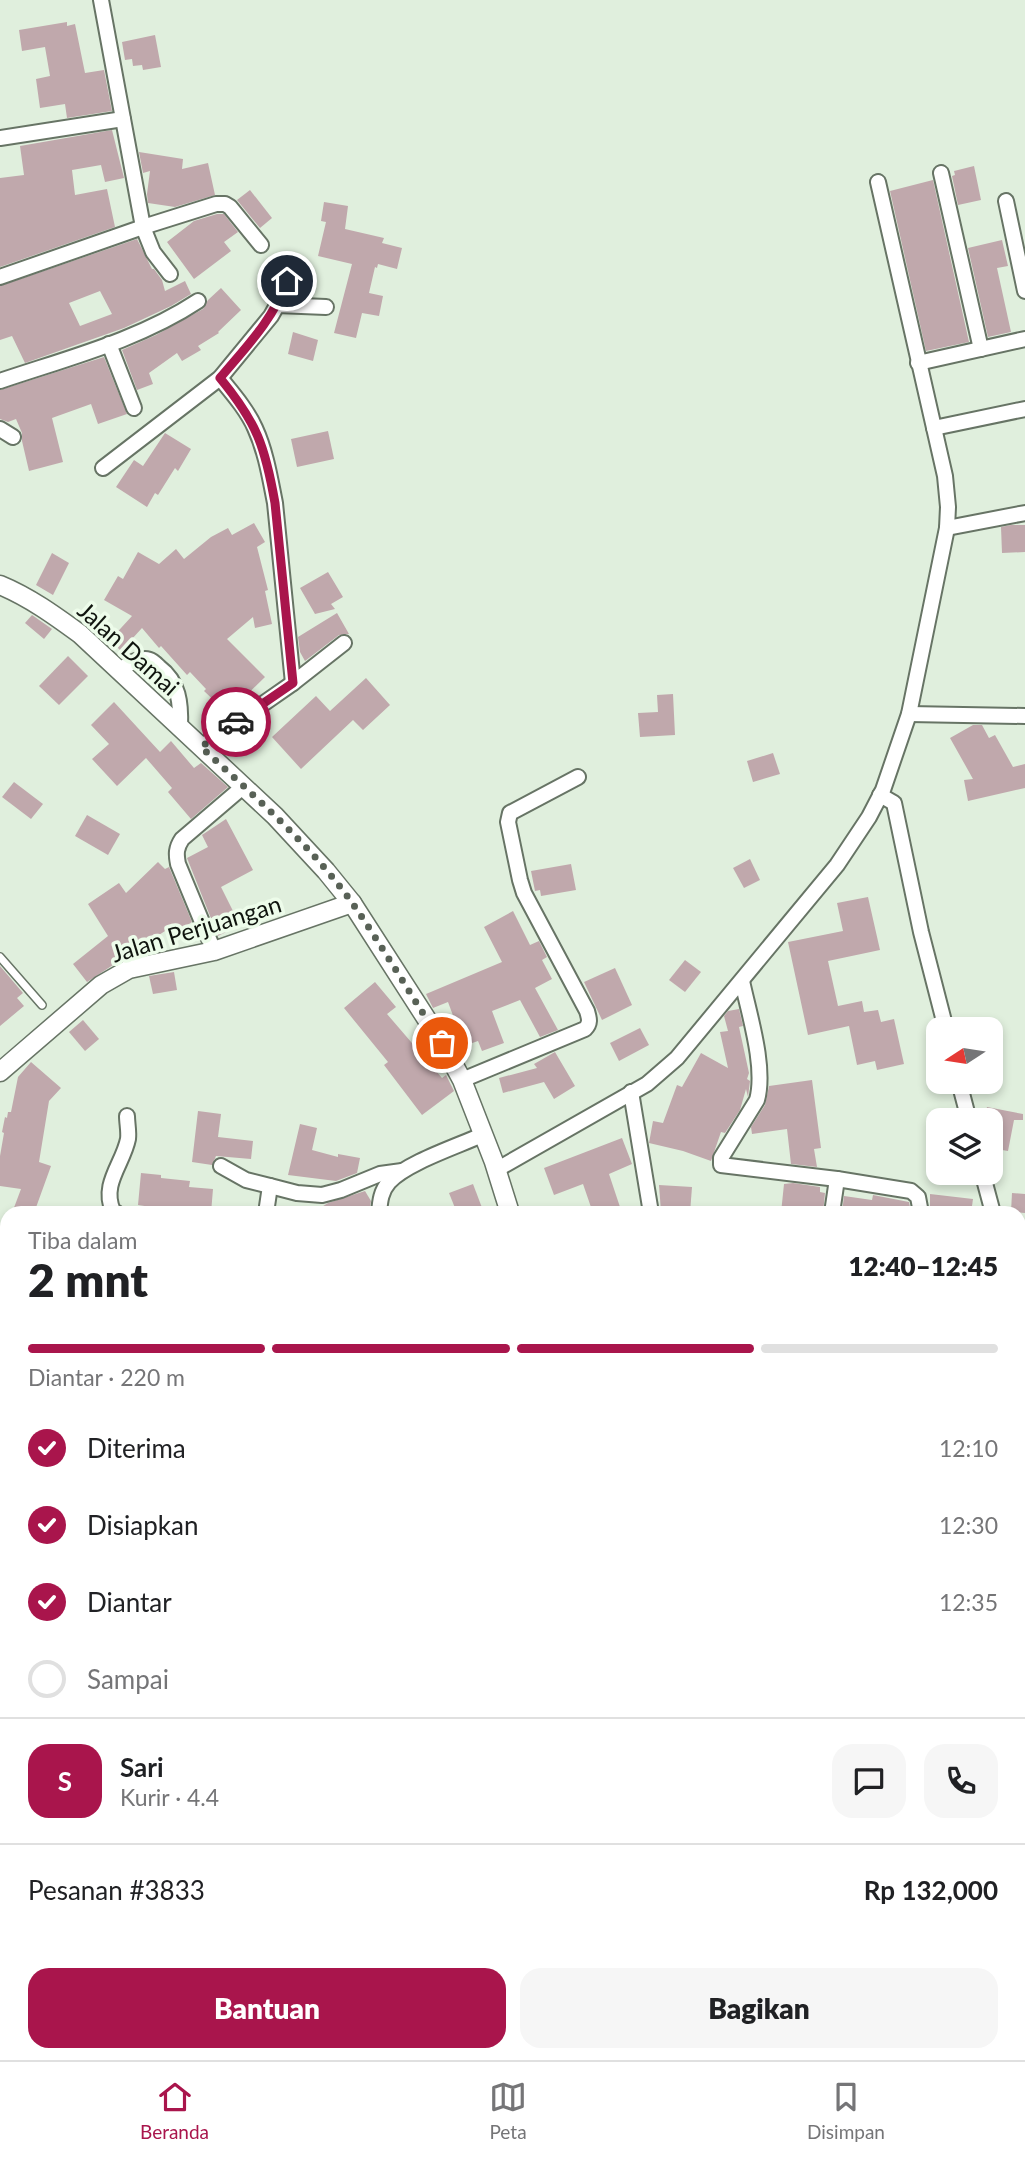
<!DOCTYPE html>
<html lang="id">
<head>
<meta charset="utf-8">
<style>
  :root { --surface:#fff; --page:#f6f6f6; --text:#202124; --muted:#757577; --line:#e0e0e0; --accent:#a9154c }
  body { margin:0; font-family:Lato,sans-serif; background:var(--page); color:var(--text); height:100vh; display:flex; flex-direction:column; font-size:26px; white-space:nowrap }
  * { box-sizing:border-box; margin:0 }
  p { font-size:23px; color:var(--muted) }
  .icon { flex:none; width:38px; height:38px; fill:none; stroke:currentColor; stroke-width:2; stroke-linecap:round; stroke-linejoin:round }
  .map { position:relative; flex:1; overflow:hidden }
  .details { position:absolute; left:0px; top:1206px; width:1026px; height:856px; display:flex; flex-direction:column; background:var(--surface); border-radius:21px 21px 0 0; box-shadow:0 4px 10px #0003 }
  .details>* { flex:none }
  .needle { width:46px; rotate:258deg }
  .tools { position:absolute; left:926px; top:1017px; display:grid; gap:14px }
  .tools a { display:grid; place-items:center; width:77px; height:77px; border-radius:14px; background:var(--surface); box-shadow:0 4px 10px #0003; font-size:35px }
  .pin { position:absolute; display:grid; place-items:center; width:60px; height:60px; color:#fff; margin:-30px; border:4px solid #fff; border-radius:50%; box-shadow:0 2px 7px #0007 }
  .courier { position:absolute; display:grid; place-items:center; width:70px; height:70px; margin:-35px; border:5px solid #a9154c; border-radius:50%; background:#fff; color:#222; box-shadow:0 2px 9px #0007 }
  .headline em { font-style:normal; font-weight:800 }
  .headline div { display:flex; flex-direction:column-reverse }
  .headline { display:flex; align-items:center; justify-content:space-between; height:119px; padding:0 28px }
  h1 { font-size:46px; font-weight:800; line-height:52px }
  .bar { display:grid; grid-template-columns:repeat(4,1fr); gap:10px 7px; align-content:center; height:84px; padding:0 28px }
  .bar i { height:9px; border-radius:5px; background:var(--line) }
  .bar .current { background:var(--accent) }
  .bar p { grid-column:span 4 }
  .line { display:flex; align-items:center; gap:18px; padding:0 28px; border-top:2px solid var(--line) }
  .line div { flex:1 }
  .round { display:grid; place-items:center; flex:none; width:74px; height:74px; border-radius:21px; background:var(--page) }
  ol { padding:0 28px; list-style:none }
  li { display:flex; align-items:center; gap:21px; height:77px }
  li p { margin-inline-start:auto }
  li .icon { padding:7px; border-radius:50%; background:var(--accent); color:#fff; stroke-width:4 }
  li:last-child { color:var(--muted) }
  li i { width:38px; height:38px; border:4px solid var(--line); border-radius:50% }
  .primary-button { display:flex; gap:14px; margin-top:auto; padding:14px 28px }
  .primary-button a { flex:1; height:80px; border-radius:21px; background:var(--accent); color:#fff; font-size:28px; font-weight:800; line-height:80px; text-align:center }
  .primary-button a+a { background:var(--page); color:var(--text) }
  .tab-bar { display:flex; justify-content:space-around; align-items:center; height:98px; border-top:2px solid var(--line); background:var(--surface); font-size:19px; color:var(--muted) }
  .tab-bar a { display:grid; justify-items:center; gap:4px }
  .tab-bar .current { color:var(--accent) }
  .map>svg:first-child { display:block }
</style>
</head>
<body>
<div class="map">
<svg width="1025" height="2060" viewBox="0 0 1025 2060">
  <rect width="100%" height="100%" fill="#e0efdd"/>
  <!-- building -->
  <g fill="#c0a8ac" fill-rule="evenodd">
    <path d="M67,22V26L75,24L85,73L104,70L112,111L67,118L65,104L40,108L36,79L50,76L45,47L22,51L19,30Z"/>
    <path d="M155,35L161,67L143,70L142,65L133,66L132,59L125,60L122,42Z"/>
    <path d="M112,130L124,178L105,182L101,165L72,170L75,195L107,189L115,227L0,267V178L24,175L20,146Z"/>
    <path d="M139,152L183,159L182,169L208,163L215,195L175,207L148,203L147,194L150,171L143,173Z"/>
    <path d="M974,166L981,200L958,205L952,176L955,175L954,171Z"/>
    <path d="M933,180L969,342L926,351L890,191Z"/>
    <path d="M250,190L272,218L260,228L237,200Z"/>
    <path d="M324,202L348,206L345,229L384,238L382,243L402,248L397,269L378,264L377,268L375,267L369,293L383,296L379,316L362,313L356,338L334,333L352,264L318,256L326,222L321,221Z"/>
    <path d="M217,214H224L238,232L224,242L231,251L194,279L167,242L194,221Z"/>
    <path d="M137,239L152,269H154L162,280L165,291L185,281L191,294L171,306L124,328L25,363L12,336L0,340V286ZM100,291L112,314L80,326L69,303Z"/>
    <path d="M1002,240L1008,266L997,268L1011,332L988,337L968,248Z"/>
    <path d="M221,288L241,310L218,332L219,333L198,346L201,350L182,361L177,353L149,373L153,384L137,390L122,350L156,335L203,309L208,300Z"/>
    <path d="M293,332L318,340L313,361L288,354Z"/>
    <path d="M104,357L127,414L98,424L91,404L52,418L63,462L29,471L22,441V433L16,419L8,422L0,419V390Z"/>
    <path d="M328,431L334,459L297,467L291,439Z"/>
    <path d="M165,433L191,449L178,471L175,468L158,495L155,493L147,507L116,487L134,460L143,466Z"/>
    <path d="M254,523L265,542L257,547L268,590L265,591L272,624L255,628L253,617L227,639L265,677L235,706L231,702L224,710L204,691L206,689L190,672L187,675L161,646L159,648L142,628L121,651L110,640L132,616L104,600L118,576L123,579L138,552L159,564L176,549L184,559L211,537L228,528L232,535Z"/>
    <path d="M1011,525H1025V552L1002,553L1001,527Z"/>
    <path d="M52,553L69,563L53,595L36,585Z"/>
    <path d="M328,572L343,597L331,604L335,609L315,614L300,588Z"/>
    <path d="M337,613L349,634L339,635L305,661L300,652L298,637Z"/>
    <path d="M32,615L52,629L44,639L25,623Z"/>
    <path d="M68,656L88,676L59,705L39,686Z"/>
    <path d="M366,678L390,705L363,730L353,720L301,769L272,737L316,696L330,711Z"/>
    <path d="M673,694L675,735L640,737L638,713L658,712L657,695Z"/>
    <path d="M114,702L160,752L171,741L194,768L201,763L228,787L191,819L168,792L172,788L146,758L117,786L92,759L109,744L91,725Z"/>
    <path d="M973,725H982L989,738L995,735L1013,767L1025,764V788L968,801L964,780L973,779L950,738Z"/>
    <path d="M773,753L780,774L753,782L747,761Z"/>
    <path d="M14,782L43,804L31,819L2,797Z"/>
    <path d="M87,815L120,834L108,855L75,836Z"/>
    <path d="M226,819L253,870L221,887L240,925L218,936L187,858L208,847L202,835Z"/>
    <path d="M750,859L760,880L744,888L733,868Z"/>
    <path d="M158,862L165,869L169,867L192,922L169,937L165,931L87,982L73,964L108,936L88,904L119,883L126,893Z"/>
    <path d="M571,864L576,890L541,896L540,890L535,891L531,871Z"/>
    <path d="M868,897L880,950L828,961L838,1006L862,1001L864,1012L878,1010L881,1022L894,1019L904,1064L877,1070L875,1061L857,1065L849,1026L808,1035L788,942L843,931L837,903Z"/>
    <path d="M513,911L530,945L539,941L547,957L542,960L552,979L535,988L558,1030L540,1037L520,1000L492,1011L504,1043L482,1051L478,1041L458,1048L451,1032L458,1029L448,1002L433,1008L426,994L502,962L484,927Z"/>
    <path d="M685,960L701,972L685,992L669,980Z"/>
    <path d="M0,966L23,993L17,998L24,1006L0,1026Z"/>
    <path d="M615,968L632,1005L602,1020L584,982Z"/>
    <path d="M174,972L177,990L153,994L149,976Z"/>
    <path d="M375,982L396,1007L387,1014L442,1078L446,1075L454,1091L422,1115L384,1065L388,1062L344,1008Z"/>
    <path d="M739,1009L743,1026L739,1027L749,1073L747,1079L750,1081L748,1097L746,1089L740,1110L725,1133L721,1132L711,1161L683,1151L649,1143L653,1121L663,1123L677,1085L682,1087L701,1053L728,1068L720,1032L728,1031L724,1016L728,1011Z"/>
    <path d="M83,1020L99,1039L85,1051L69,1032Z"/>
    <path d="M640,1028L649,1045L619,1061L610,1043Z"/>
    <path d="M555,1052L575,1086L554,1099L544,1082L503,1093L499,1078L537,1068L534,1064Z"/>
    <path d="M31,1062L61,1088L49,1101L39,1162L51,1166L34,1213H12L21,1189L0,1186V1156L4,1133L2,1132L5,1117L7,1118L8,1112H11L18,1077Z"/>
    <path d="M812,1080L821,1148L814,1149L817,1167L791,1164L787,1129L752,1134L751,1127L765,1105L769,1086Z"/>
    <path d="M987,1107L1023,1114V1120H1014L1008,1151L990,1148V1120H984Z"/>
    <path d="M198,1111L221,1114L218,1137L253,1141L251,1159L216,1156L212,1165L192,1162Z"/>
    <path d="M300,1124L317,1128L312,1150L338,1157V1154L360,1158L357,1173L336,1181L288,1175Z"/>
    <path d="M622,1138L632,1164L609,1174L622,1213H593L583,1184L554,1195L544,1168Z"/>
    <path d="M141,1173L161,1175V1178L190,1181L189,1187L213,1189L211,1213H190L138,1205Z"/>
    <path d="M793,1183L820,1187V1192L825,1193L823,1213H781L784,1184Z"/>
    <path d="M473,1184L484,1213H457L449,1193Z"/>
    <path d="M659,1185L692,1187L690,1213L661,1212Z"/>
    <path d="M365,1191L371,1201L370,1207L359,1213H312L328,1203Z"/>
    <path d="M1012,1193L1025,1194V1213L1011,1212Z"/>
    <path d="M930,1194L973,1199L971,1213H930Z"/>
    <path d="M873,1195L909,1202L911,1213H842L844,1196L872,1200Z"/>
  </g>
  <g fill="none" stroke-linecap="round" stroke-linejoin="round">
    <defs>
      <path id="service" d="M0,957L42,1005"/>
      <g id="minor">
        <path d="M0,138L123,119"/>
        <path d="M941,173L981,349"/>
        <path d="M1006,201L1025,291"/>
        <path d="M170,274L153,252L143,227L216,204H225L230,207L261,245"/>
        <path d="M0,277L143,227L101,0"/>
        <path d="M277,305L326,307"/>
        <path d="M109,344L134,408"/>
        <path d="M918,363L1025,339"/>
        <path d="M220,378C233,394 247,410 255,428C266,452 270,478 275,503L293,683"/>
        <path d="M0,381C68,358 139,340 198,301"/>
        <path d="M934,428L1025,409"/>
        <path d="M0,429L13,437"/>
        <path d="M103,468L220,378L271,316L280,300L293,261"/>
        <path d="M947,528L1025,513"/>
        <path d="M119,670C127,666 135,659 145,659C151,659 155,663 159,667C179,682 181,703 180,727"/>
        <path d="M909,714L1025,716"/>
        <path d="M201,747L293,683L344,643"/>
        <path d="M880,795L894,803L921,932L946,1029"/>
        <path d="M214,951L178,864C176,854 176,848 182,839L244,786"/>
        <path d="M742,981C749,1014 766,1067 757,1100L721,1158V1165L837,1179"/>
        <path d="M462,1080L585,1029C591,1023 589,1018 587,1011L524,893L520,880L508,822L510,813L578,777"/>
        <path d="M959,1082L969,1120"/>
        <path d="M631,1092L651,1213"/>
        <path d="M221,1166L246,1180L270,1186L266,1213"/>
        <path d="M496,1170L647,1084L677,1058L837,865L869,817L883,790L909,714L947,528L948,507L945,476L878,182"/>
        <path d="M982,1172L993,1213"/>
        <path d="M270,1186L297,1193L322,1195L341,1190L380,1174L402,1171"/>
        <path d="M117,1213L113,1211C101,1184 123,1164 128,1139C129,1132 127,1123 127,1116"/>
        <path d="M379,1213C380,1201 381,1191 389,1182C406,1163 458,1146 482,1135"/>
        <path d="M832,1213L837,1179L911,1191L918,1197L921,1213"/>
        <path d="M0,1758L7,1759"/>
        <path d="M1018,1841L1025,1842"/>
        <path d="M223,2054L255,2060"/>
        <path d="M310,2054V2060"/>
        <path d="M174,2055L222,2054"/>
      </g>
      <g id="tertiary">
        <path d="M0,585C29,597 54,615 80,634L275,816L326,871L352,903L442,1043L462,1080L494,1162L510,1213"/>
        <path d="M0,1072L101,985L129,969L214,951L352,903"/>
        <path d="M712,2054L714,2060"/>
      </g>
    </defs>
    <!-- service casing -->
    <use href="#service" stroke="#677465" stroke-width="10"/>
    <!-- minor casing -->
    <use href="#minor" stroke="#677465" stroke-width="18"/>
    <!-- tertiary casing -->
    <use href="#tertiary" stroke="#677465" stroke-width="21"/>
    <!-- service -->
    <use href="#service" stroke="#fff" stroke-width="7"/>
    <!-- minor -->
    <use href="#minor" stroke="#fff" stroke-width="14"/>
    <!-- tertiary -->
    <use href="#tertiary" stroke="#fff" stroke-width="18"/>
  </g>
  <g fill="none" stroke-linecap="round" stroke-linejoin="round">
    <!-- done -->
    <path stroke="#586156" stroke-width="7" stroke-dasharray="0 12.6" d="M236,722L201,747C254,796 311,845 353,904C384,949 412,997 442,1043"/>
    <!-- route -->
    <path stroke="#a9154c" stroke-width="9" d="M236,722L293,683L275,503C265,446 257,423 220,378C246,347 273,320 287,281"/>
  </g>
  <g text-anchor="middle" dominant-baseline="central" stroke-width="7" stroke-linejoin="round" paint-order="stroke">
    <!-- street labels -->
    <g font-size="24" fill="#0f140e" stroke="#edfcea">
      <text transform="translate(129 648) rotate(42)">Jalan Damai</text>
      <text transform="translate(196 928) rotate(-17)">Jalan Perjuangan</text>
    </g>
  </g>
</svg>
<div class="tools">
<a><svg class="needle" viewBox="-14 -14 28 28"><path d="M0-13l5 13h-10z" fill="#e53935"/><path d="M0 13l5-13h-10z" fill="#757577"/></svg></a>
<a><svg class="icon" aria-label="layers" viewBox="0 0 24 24"><path d="M12 4l9 5-9 5-9-5zM3 14l9 5 9-5"/></svg></a>
</div>
<div class="pin" style="left:442px;top:1043px;background:#ea580c"><svg class="icon" aria-label="bag" viewBox="0 0 24 24"><path d="M5 8h14l-1 12H6zM9 8a3 3 0 0 1 6 0"/></svg></div>
<div class="pin" style="left:287px;top:281px;background:#1f2937"><svg class="icon" aria-label="home" viewBox="0 0 24 24"><path d="M3 11l9-7 9 7M6 9v11h12V9"/></svg></div>
<div class="courier" style="left:236px;top:722px"><svg class="icon" aria-label="car" viewBox="0 0 24 24"><path d="M5 17H2v-5l4-1 3-4h7l3 4 3 1v5h-3M9 17h6M6 11h13"/><circle cx="7" cy="17" r="2"/><circle cx="17" cy="17" r="2"/></svg></div>
<section class="details">
<div class="headline"><div><h1>2 mnt</h1><p>Tiba dalam</p></div><em>12:40–12:45</em></div>
<div class="bar"><i class="current"></i><i class="current"></i><i class="current"></i><i></i><p>Diantar · 220 m</p></div>
<ol>
<li><svg class="icon" aria-label="check" viewBox="0 0 24 24"><path d="M5 12l5 5 9-10"/></svg>Diterima<p>12:10</p></li>
<li><svg class="icon" aria-label="check" viewBox="0 0 24 24"><path d="M5 12l5 5 9-10"/></svg>Disiapkan<p>12:30</p></li>
<li><svg class="icon" aria-label="check" viewBox="0 0 24 24"><path d="M5 12l5 5 9-10"/></svg>Diantar<p>12:35</p></li>
<li><i></i>Sampai</li>
</ol>
<div class="line" style="height:126px"><b class="round" style="background:var(--accent);color:#fff">S</b><div><b>Sari</b><p>Kurir · 4.4</p></div><a class="round"><svg class="icon" aria-label="chat" viewBox="0 0 24 24"><path d="M4 5h16v11H9l-5 4z"/></svg></a><a class="round"><svg class="icon" aria-label="phone" viewBox="0 0 24 24"><path d="M5 4h4l2 5-3 2q2 4 5 5l2-3 5 2v4C11 20 4 13 5 4z"/></svg></a></div>
<div class="line" style="height:91px"><div>Pesanan #3833</div><b>Rp 132,000</b></div>
<div class="primary-button"><a>Bantuan</a><a>Bagikan</a></div>
</section>
</div>
<nav class="tab-bar">
<a class="current"><svg class="icon" aria-label="home" viewBox="0 0 24 24"><path d="M3 11l9-7 9 7M6 9v11h12V9"/></svg>Beranda</a>
<a><svg class="icon" aria-label="map" viewBox="0 0 24 24"><path d="M3 6l6-2 6 2 6-2v14l-6 2-6-2-6 2zM9 4v14M15 6v14"/></svg>Peta</a>
<a><svg class="icon" aria-label="saved" viewBox="0 0 24 24"><path d="M7 4h10v16l-5-4-5 4z"/></svg>Disimpan</a>
</nav>
</body>
</html>
